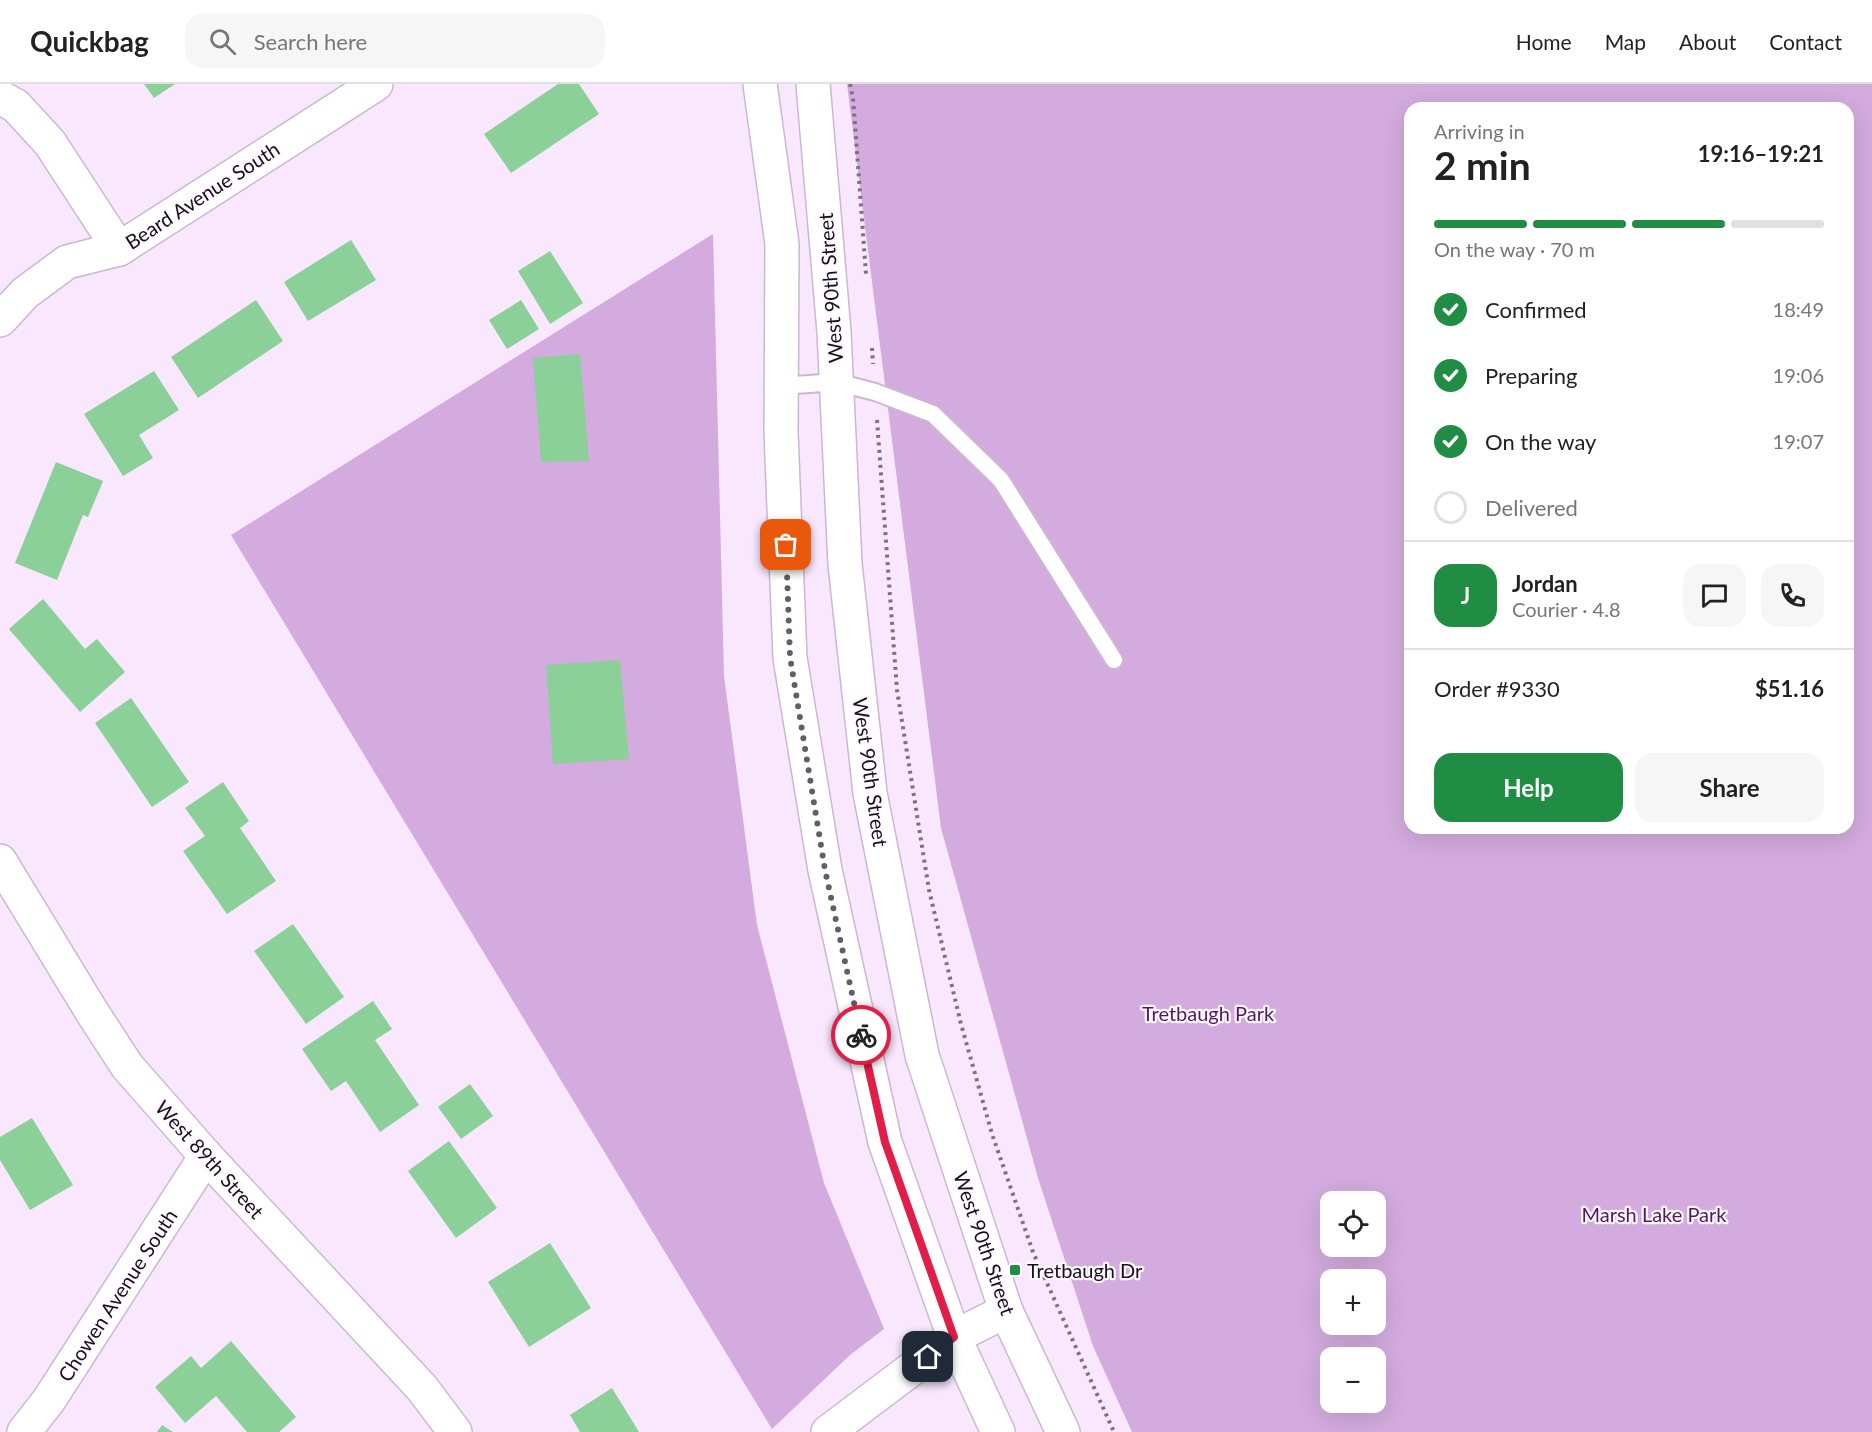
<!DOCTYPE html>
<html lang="en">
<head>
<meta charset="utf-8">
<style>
  :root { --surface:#fff; --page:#f6f6f6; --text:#222; --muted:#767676; --line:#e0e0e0; --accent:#218c43 }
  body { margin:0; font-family:Lato,sans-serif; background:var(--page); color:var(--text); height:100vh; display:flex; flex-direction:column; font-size:22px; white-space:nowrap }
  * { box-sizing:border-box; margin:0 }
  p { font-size:20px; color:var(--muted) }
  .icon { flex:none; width:33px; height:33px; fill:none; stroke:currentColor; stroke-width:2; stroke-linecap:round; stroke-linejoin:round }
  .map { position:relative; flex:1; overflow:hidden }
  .details { position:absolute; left:1404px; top:18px; width:450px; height:732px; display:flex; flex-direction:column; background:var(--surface); border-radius:18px; box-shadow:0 6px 24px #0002 }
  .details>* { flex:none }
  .tools { position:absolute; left:1320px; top:1107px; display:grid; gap:12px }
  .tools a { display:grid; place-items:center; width:66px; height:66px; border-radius:12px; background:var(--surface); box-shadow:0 6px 24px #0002; font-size:30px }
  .pin { position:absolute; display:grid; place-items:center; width:51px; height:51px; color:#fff; margin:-26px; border-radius:12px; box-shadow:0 3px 9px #0006 }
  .courier { position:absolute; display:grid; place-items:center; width:60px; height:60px; margin:-30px; border:4px solid #e11d48; border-radius:50%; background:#fff; color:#222; box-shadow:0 2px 8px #0007 }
  .summary em { font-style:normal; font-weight:700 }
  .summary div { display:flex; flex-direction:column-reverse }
  .summary { display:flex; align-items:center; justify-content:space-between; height:102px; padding:0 30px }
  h1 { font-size:39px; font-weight:700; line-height:45px }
  .bar { display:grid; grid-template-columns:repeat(4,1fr); gap:9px 6px; align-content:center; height:72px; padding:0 30px }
  .bar i { height:8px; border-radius:4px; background:var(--line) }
  .bar .current { background:var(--accent) }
  .bar p { grid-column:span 4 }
  .line { display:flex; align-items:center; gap:15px; padding:0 30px; border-top:2px solid var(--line) }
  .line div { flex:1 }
  .round { display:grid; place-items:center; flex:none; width:63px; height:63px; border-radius:18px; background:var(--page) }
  ol { padding:0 30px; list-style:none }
  li { display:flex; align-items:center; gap:18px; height:66px }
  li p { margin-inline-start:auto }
  li .icon { padding:6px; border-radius:50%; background:var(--accent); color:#fff; stroke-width:4 }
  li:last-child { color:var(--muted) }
  li i { width:33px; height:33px; border:3px solid var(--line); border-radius:50% }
  .cta { display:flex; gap:12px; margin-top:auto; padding:12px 30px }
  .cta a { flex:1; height:69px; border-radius:18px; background:var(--accent); color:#fff; font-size:24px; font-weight:700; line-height:69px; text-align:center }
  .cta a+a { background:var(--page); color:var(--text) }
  header { display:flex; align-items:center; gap:36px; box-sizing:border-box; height:84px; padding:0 30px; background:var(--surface); border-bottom:2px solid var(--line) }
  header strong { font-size:28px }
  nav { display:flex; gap:33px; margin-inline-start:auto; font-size:21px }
  .search { width:420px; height:54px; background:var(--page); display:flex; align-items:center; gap:15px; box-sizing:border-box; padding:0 21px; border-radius:18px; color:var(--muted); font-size:22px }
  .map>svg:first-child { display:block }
</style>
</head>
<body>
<header>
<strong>Quickbag</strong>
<div class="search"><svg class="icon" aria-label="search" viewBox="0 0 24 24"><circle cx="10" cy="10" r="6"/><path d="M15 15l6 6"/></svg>Search here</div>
<nav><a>Home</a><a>Map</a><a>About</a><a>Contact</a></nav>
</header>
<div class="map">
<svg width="1872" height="1348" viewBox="0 0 1872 1348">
  <rect width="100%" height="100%" fill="#f8e7fd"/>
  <!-- green -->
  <g fill="#d3abde" fill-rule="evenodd">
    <path d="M847,0H1872V1348H1132L1093,1262L1038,1094L941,744ZM1410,24H1848V744H1410ZM1330,1118H1376V1162H1330ZM1330,1196H1376V1240H1330ZM1330,1274H1376V1318H1330Z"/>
    <path d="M713,150L724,592L757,841L824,1099L884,1245L850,1271L772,1345L231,451Z"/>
  </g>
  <!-- building -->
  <g fill="#8bd098">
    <path d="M144,0H175L154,14Z"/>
    <path d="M558,0H579L599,30L511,89L484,50Z"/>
    <path d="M351,156L376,196L308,237L284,198Z"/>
    <path d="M550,167L583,219L550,240L518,187Z"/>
    <path d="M256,216L283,257L198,314L171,273Z"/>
    <path d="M521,216L539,245L507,265L489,236Z"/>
    <path d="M580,270L589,377L541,378L533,274Z"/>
    <path d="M154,287L179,326L139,351L153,374L123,392L84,330Z"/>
    <path d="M56,378L103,397L88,433L83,431L57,496L15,479Z"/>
    <path d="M43,515L85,565L97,555L125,588L80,628L9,545Z"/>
    <path d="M620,576L629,675L553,680L546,581Z"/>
    <path d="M131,614L189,698L152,723L95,639Z"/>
    <path d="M223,698L249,737L240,744L276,797L227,830L183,767L205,752L185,724Z"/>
    <path d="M293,840L344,913L306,940L254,867Z"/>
    <path d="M373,917L392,945L375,956L419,1021L380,1048L346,997L331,1007L302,965Z"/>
    <path d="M470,1000L493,1032L461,1055L438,1023Z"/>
    <path d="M32,1034L73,1101L30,1126L0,1076V1053Z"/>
    <path d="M449,1057L497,1124L456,1154L408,1087Z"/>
    <path d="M550,1159L591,1224L529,1263L488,1198Z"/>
    <path d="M231,1257L296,1333L279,1348H247L216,1312L185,1339L155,1303L191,1272L201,1284Z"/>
    <path d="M612,1304L639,1348H580L570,1331Z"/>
    <path d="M162,1341L173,1348H157Z"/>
  </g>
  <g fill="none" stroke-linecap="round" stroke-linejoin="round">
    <defs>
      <path id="lane" d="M781,302L837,298L875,308L933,330L1001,396L1114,576"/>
      <g id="street">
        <path d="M0,13L16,22L50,59L119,165"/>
        <path d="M0,236L25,209L67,178L119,165L376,0"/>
        <path d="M0,777L92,928L127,982L206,1072L422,1304L455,1348"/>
        <path d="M24,1348L49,1316L206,1072"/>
        <path d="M828,1348L954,1253L1006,1227"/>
      </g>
      <g id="secondary">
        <path d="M760,0L782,160L781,348L790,574L825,786L885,1058L954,1253L998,1348"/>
        <path d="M813,0L834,248L845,480L870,709L922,971L1006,1227L1063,1348"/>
      </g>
    </defs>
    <!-- lane casing -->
    <use href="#lane" stroke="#ccb7d2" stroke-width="20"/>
    <!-- street casing -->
    <use href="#street" stroke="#ccb7d2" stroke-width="36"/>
    <!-- secondary casing -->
    <use href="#secondary" stroke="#ccb7d2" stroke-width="36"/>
    <!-- path -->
    <g stroke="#7d7180" stroke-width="4" stroke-dasharray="3 4.5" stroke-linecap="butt">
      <path d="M850,0L853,14L866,190"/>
      <path d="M872,264L873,280"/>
      <path d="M877,336L897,606L929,806L961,940L992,1050L1033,1168L1114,1348"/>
    </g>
    <!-- lane -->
    <use href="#lane" stroke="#fff" stroke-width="16"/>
    <!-- street -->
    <use href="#street" stroke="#fff" stroke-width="33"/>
    <!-- secondary -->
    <use href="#secondary" stroke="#fff" stroke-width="33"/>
  </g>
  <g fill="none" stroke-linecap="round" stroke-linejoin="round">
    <!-- done -->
    <path stroke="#665b69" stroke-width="6" stroke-dasharray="0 10.8" d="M786,461L790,573L825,786L861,951"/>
    <!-- route -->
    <path stroke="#e11d48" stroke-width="8" d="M861,951L885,1058L954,1253L928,1273"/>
  </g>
  <!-- markers -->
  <rect fill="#218c43" stroke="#fef9ff" stroke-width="2" x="1009" y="1180" width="12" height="12" rx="3"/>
  <g text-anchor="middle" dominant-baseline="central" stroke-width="4.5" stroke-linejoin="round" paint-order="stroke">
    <!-- street labels -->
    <g font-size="20" fill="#170f19" stroke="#fef9ff">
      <text transform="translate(202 111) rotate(-33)">Beard Avenue South</text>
      <text transform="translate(830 204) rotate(-94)">West 90th Street</text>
      <text transform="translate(871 688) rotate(82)">West 90th Street</text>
      <text transform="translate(210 1075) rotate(48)">West 89th Street</text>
      <text transform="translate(985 1159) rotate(71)">West 90th Street</text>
      <text transform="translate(117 1211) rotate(-57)">Chowen Avenue South</text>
    </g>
    <!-- park labels -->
    <g font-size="20" fill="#551764" stroke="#fef9ff">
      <text x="1208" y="929">Tretbaugh Park</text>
      <text x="1654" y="1130">Marsh Lake Park</text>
    </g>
    <!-- poi labels -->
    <g font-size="20" fill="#170f19" stroke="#fef9ff" text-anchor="start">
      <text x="1027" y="1186">Tretbaugh Dr</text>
    </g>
  </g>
</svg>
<div class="tools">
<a><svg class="icon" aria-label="locate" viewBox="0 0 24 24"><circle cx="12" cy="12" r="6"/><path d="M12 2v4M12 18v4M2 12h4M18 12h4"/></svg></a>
<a>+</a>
<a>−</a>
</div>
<div class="pin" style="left:786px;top:461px;background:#ea580c"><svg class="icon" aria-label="bag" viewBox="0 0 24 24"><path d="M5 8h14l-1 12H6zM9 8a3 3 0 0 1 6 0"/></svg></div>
<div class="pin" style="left:928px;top:1273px;background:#1f2937"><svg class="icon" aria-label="home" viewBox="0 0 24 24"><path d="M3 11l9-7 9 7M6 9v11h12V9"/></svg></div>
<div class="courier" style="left:861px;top:951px"><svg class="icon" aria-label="bike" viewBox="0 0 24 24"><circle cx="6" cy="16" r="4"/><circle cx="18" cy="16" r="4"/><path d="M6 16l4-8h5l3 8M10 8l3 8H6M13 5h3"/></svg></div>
<section class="details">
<div class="summary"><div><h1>2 min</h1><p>Arriving in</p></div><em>19:16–19:21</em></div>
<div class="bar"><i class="current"></i><i class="current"></i><i class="current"></i><i></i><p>On the way · 70 m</p></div>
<ol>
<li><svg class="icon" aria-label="check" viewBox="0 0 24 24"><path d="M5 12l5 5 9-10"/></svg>Confirmed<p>18:49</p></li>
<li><svg class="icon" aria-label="check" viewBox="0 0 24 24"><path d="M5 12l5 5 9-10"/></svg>Preparing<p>19:06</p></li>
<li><svg class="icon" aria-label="check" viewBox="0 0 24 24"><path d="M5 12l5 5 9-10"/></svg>On the way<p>19:07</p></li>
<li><i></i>Delivered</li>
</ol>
<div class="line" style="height:108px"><b class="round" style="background:var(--accent);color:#fff">J</b><div><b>Jordan</b><p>Courier · 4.8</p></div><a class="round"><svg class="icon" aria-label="chat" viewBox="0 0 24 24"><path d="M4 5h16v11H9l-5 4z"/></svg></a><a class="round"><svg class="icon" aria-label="phone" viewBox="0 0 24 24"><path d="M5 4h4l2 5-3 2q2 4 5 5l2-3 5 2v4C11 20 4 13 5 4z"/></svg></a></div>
<div class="line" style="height:78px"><div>Order #9330</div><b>$51.16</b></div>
<div class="cta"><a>Help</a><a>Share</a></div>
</section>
</div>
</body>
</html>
